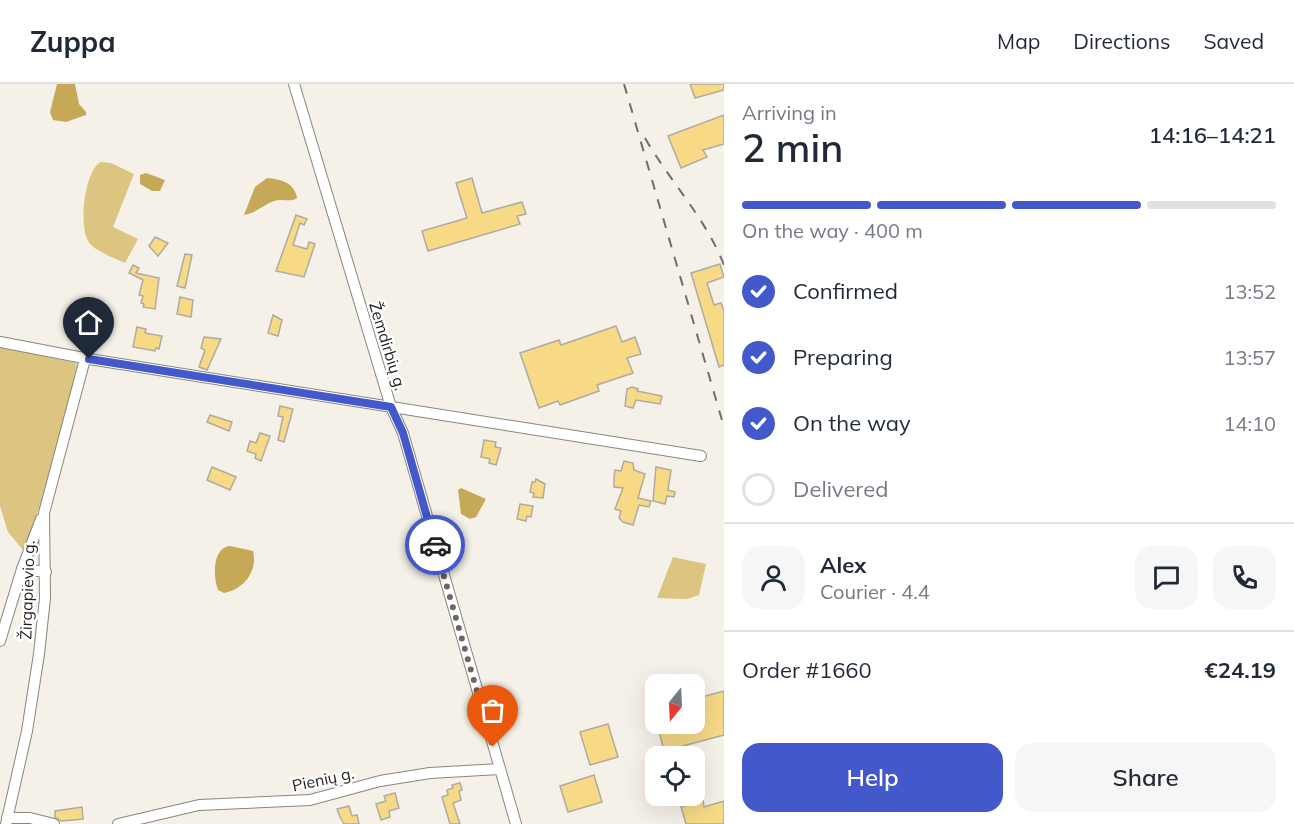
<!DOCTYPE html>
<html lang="en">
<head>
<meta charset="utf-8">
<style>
  :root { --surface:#fff; --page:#f6f6f7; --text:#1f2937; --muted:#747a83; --line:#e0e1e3; --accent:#4258cb }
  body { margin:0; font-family:Mulish,sans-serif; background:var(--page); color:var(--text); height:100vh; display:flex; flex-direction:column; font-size:22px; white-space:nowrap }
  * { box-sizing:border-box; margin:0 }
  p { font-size:20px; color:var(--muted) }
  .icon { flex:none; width:33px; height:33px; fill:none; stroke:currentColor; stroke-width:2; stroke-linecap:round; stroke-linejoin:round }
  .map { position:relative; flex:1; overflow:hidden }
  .details { display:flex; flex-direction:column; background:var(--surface); width:570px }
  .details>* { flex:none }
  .needle { width:39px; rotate:198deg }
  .buttons { position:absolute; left:645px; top:590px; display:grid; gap:12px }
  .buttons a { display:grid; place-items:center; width:60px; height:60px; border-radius:12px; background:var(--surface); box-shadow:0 6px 24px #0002; font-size:30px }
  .pin { position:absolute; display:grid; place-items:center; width:51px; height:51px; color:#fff; margin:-62px -26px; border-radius:50% 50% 50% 0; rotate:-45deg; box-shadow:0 0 6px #0007 }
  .pin .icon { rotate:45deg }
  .courier { position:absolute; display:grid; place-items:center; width:60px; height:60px; margin:-30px; border:4px solid #4258cb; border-radius:50%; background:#fff; color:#222; box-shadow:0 2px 8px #0007 }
  .head em { font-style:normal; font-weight:600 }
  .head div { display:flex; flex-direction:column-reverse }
  .head { display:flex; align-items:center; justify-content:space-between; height:102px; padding:0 18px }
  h1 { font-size:39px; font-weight:600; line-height:45px }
  .bar { display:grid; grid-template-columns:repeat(4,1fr); gap:9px 6px; align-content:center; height:72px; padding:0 18px }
  .bar i { height:8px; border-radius:4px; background:var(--line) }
  .bar .selected { background:var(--accent) }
  .bar p { grid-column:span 4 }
  .line { display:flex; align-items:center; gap:15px; padding:0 18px; border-top:2px solid var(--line) }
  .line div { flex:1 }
  .round { display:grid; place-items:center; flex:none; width:63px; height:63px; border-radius:18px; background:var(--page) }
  ol { padding:0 18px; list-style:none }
  li { display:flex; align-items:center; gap:18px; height:66px }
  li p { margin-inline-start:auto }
  li .icon { padding:6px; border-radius:50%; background:var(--accent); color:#fff; stroke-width:4 }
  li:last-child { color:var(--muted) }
  li i { width:33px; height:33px; border:3px solid var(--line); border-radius:50% }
  .cta { display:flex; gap:12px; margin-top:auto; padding:12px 18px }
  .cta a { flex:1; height:69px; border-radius:18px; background:var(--accent); color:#fff; font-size:24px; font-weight:600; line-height:69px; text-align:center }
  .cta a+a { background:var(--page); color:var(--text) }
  header { display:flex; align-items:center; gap:36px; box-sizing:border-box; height:84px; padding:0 30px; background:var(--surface); border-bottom:2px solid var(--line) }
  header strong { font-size:28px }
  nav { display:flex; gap:33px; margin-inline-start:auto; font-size:21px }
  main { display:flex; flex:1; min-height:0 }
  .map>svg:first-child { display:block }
</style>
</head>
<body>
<header>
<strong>Zuppa</strong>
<nav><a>Map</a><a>Directions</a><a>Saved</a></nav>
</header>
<main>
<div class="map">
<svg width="724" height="740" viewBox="0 0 724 740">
  <rect width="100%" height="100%" fill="#f5f1e8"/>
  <!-- green -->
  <g fill="#dcc481">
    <path d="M101,78L111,79L134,90L113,143L138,155L125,179C114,174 100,169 91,161C77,148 84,86 101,78Z"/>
    <path d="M0,262L76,279L78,287L45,407L24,467L8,448L0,422Z"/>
    <path d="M673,473L706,480L699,511L687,515L657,514Z"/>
  </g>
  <!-- water -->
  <g fill="#c5a956">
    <path d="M57,0H75L79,20L86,28V31L66,38L53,36L50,28Z"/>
    <path d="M146,89L165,96L160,107H152L140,100V91Z"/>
    <path d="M267,94C281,95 295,99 297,114C290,119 282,114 274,117C263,121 256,129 244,131L255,103Z"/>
    <path d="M461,404L486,415L476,433L470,435L461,430L458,406Z"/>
    <path d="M230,462L253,467C258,487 244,505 224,509L218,506C213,493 212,464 230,462Z"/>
  </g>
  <!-- building -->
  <g fill="#f7d986" stroke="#aeaba2" stroke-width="1.5">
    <path d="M690,0H724V6L695,14Z"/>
    <path d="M724,31V60L703,66L707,73L681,84L668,52Z"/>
    <path d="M472,94L482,129L522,118L526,130L517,132L520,140L428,167L422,147L467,134L456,99Z"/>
    <path d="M296,131L307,135L304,141L300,139L293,161L307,165L309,158L315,160L304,193L276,187Z"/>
    <path d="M155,153L168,159L158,172L149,162Z"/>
    <path d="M185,170L192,171L185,204L177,202Z"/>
    <path d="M720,180L724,193L707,199L714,221L721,219L724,227V281L719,283L691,189Z"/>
    <path d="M133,181L139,184L136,189L159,194L155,225L143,223L144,220L141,219L143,212L139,211L143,196L129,189Z"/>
    <path d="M180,213L193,216L191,233L177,230Z"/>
    <path d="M273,231L282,236L278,252L268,249Z"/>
    <path d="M616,242L622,258L635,253L641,270L627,274L633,289L597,301L599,307L560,321L558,317L539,324L520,269L559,256L561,261Z"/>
    <path d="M137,243L146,245L145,249L162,252L159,265L156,264L155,267L133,263Z"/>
    <path d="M204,253L221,255L207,286L199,283L205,266L201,264Z"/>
    <path d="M632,303L638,305L637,307L662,312L660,320L636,316L633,324L625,322L627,305Z"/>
    <path d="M280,322L293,325L284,358L278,356L283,333L278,332Z"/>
    <path d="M210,331L232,338L229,347L207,338Z"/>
    <path d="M260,349L270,352L261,377L255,374L256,370L247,367L250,357L256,359Z"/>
    <path d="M484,356L496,358L495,363L501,364L496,381L489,379L490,375L481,373Z"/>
    <path d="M624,377L633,379L634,386L645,390L638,414L651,417L649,423L639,421L633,441L623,438L619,434L621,427L615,425L623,404L614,403V393L615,386L621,387Z"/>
    <path d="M212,383L236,393L230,406L207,396Z"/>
    <path d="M656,383L671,386L668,406L675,408L674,413L667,412L665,420L653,417Z"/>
    <path d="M536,395L545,400L543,414L533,413L534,409L530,408L532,398H535Z"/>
    <path d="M520,420L533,422L531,433L527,432L526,437L517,435Z"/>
    <path d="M724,607V651L664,667L657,639H694V615Z"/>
    <path d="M608,640L618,673L590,681L580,648Z"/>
    <path d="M594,691L602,718L568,728L560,702Z"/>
    <path d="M460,699L462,706L459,707L461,716L453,719L460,740H450L442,713L448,711L447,706L453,704L452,701Z"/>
    <path d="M395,709L399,724L389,727L390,733L381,736L376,720L386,717L384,712Z"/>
    <path d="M703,716L704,723L724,717V740H686L681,723Z"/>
    <path d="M349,722L352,732L357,731L359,740H344L340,733L337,725Z"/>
    <path d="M82,723L83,735L61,737L55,733V727Z"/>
  </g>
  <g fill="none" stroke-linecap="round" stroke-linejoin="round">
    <defs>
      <g id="minor">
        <path d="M294,0L391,323L403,349L516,740"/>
        <path d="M0,258L89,275L701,372"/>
        <path d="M22,485L46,488"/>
        <path d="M0,557L22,485L41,435"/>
        <path d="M7,734H30L54,740"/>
        <path d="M6,740L27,647L39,570L45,514L44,429L85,275"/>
        <path d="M118,740L199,721L310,716L380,697L430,689L500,685"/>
      </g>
    </defs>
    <!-- minor casing -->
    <use href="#minor" stroke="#89867e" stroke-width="12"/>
    <!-- minor -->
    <use href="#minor" stroke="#fff" stroke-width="10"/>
    <!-- rail -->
    <g stroke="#706e69" stroke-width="2" stroke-dasharray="10 10" stroke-linecap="butt">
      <path d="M624,0L724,343"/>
      <path d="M645,54C671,99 705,133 724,181"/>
    </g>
  </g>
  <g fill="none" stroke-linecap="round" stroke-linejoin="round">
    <!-- done -->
    <path stroke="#6a6863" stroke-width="6" stroke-dasharray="0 10.8" d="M435,461L493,663"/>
    <!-- route -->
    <path stroke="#4258cb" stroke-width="8" d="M89,275L391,323L403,349L435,461"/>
  </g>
  <g text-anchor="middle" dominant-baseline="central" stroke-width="5" stroke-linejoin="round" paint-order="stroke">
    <!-- street labels -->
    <g font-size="16" fill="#1f1e1b" stroke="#fff">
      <text transform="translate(388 262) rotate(73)">Žemdirbių g.</text>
      <text transform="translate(27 506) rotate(-88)">Žirgapievio g.</text>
      <text transform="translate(323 695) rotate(-12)">Pienių g.</text>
    </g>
  </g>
</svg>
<div class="buttons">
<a><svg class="needle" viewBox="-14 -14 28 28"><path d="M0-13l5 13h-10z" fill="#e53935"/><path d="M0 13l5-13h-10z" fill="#747a83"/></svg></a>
<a><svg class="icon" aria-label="locate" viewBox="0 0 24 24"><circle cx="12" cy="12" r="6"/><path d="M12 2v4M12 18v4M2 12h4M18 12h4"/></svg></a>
</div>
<div class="pin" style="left:493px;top:663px;background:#ea580c"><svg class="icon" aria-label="bag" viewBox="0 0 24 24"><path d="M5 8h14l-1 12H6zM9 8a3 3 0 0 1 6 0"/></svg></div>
<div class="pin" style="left:89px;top:275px;background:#1f2937"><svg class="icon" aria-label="home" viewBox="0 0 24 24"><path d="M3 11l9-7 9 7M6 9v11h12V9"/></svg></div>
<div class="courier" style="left:435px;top:461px"><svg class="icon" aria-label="car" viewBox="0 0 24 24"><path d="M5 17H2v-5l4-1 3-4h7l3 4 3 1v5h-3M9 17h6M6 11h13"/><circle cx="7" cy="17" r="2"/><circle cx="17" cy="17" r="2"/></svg></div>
</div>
<section class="details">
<div class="head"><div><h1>2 min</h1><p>Arriving in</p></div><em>14:16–14:21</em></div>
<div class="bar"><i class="selected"></i><i class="selected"></i><i class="selected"></i><i></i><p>On the way · 400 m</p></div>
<ol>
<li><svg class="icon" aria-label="check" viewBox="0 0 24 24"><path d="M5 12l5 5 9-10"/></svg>Confirmed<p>13:52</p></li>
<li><svg class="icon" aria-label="check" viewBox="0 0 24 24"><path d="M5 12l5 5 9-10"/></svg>Preparing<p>13:57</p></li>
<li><svg class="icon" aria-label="check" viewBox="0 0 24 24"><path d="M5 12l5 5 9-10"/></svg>On the way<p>14:10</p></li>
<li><i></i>Delivered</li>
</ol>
<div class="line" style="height:108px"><a class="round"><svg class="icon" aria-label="person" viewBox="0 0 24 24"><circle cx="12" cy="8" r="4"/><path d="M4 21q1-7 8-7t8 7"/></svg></a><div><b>Alex</b><p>Courier · 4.4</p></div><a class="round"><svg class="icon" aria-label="chat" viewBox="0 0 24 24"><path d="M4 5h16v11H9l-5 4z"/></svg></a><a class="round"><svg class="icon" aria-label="phone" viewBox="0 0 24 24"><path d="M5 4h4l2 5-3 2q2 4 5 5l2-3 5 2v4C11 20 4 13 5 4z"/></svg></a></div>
<div class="line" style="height:78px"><div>Order #1660</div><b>€24.19</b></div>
<div class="cta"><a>Help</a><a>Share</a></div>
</section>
</main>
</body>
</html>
